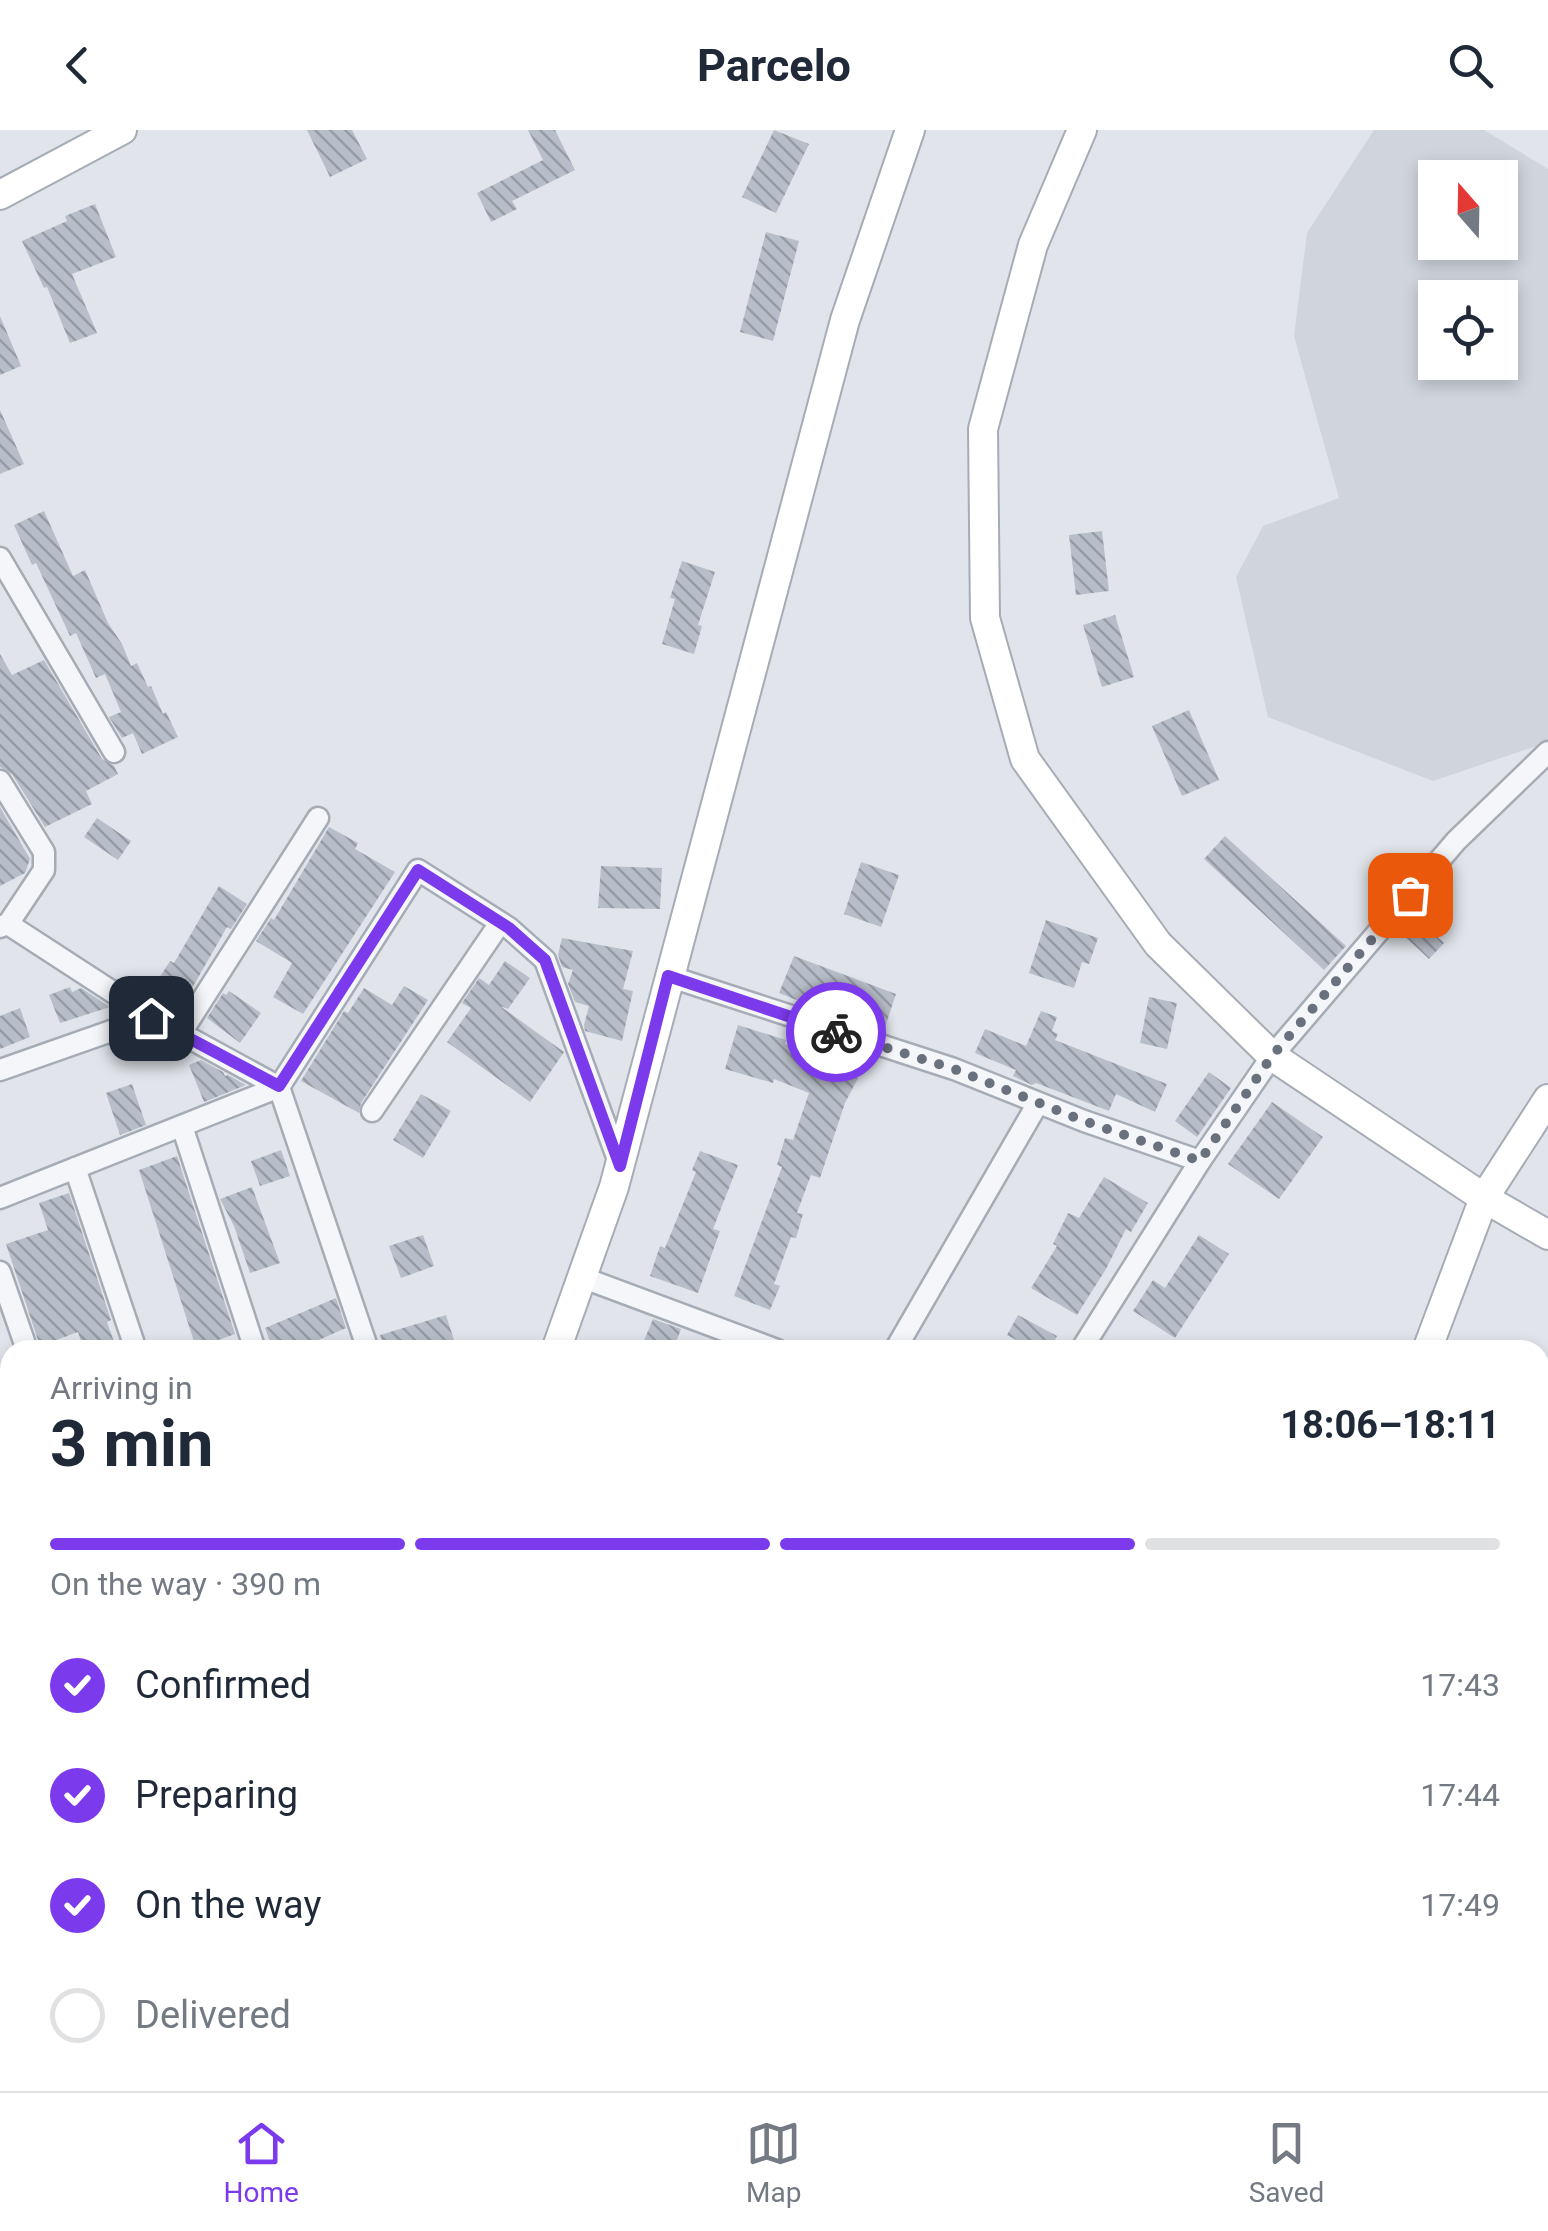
<!DOCTYPE html>
<html lang="en">
<head>
<meta charset="utf-8">
<style>
  :root { --surface:#fff; --page:#f6f6f7; --text:#1f2937; --muted:#747a83; --line:#e0e1e3; --accent:#7c3aed }
  body { margin:0; font-family:Roboto,sans-serif; background:var(--page); color:var(--text); height:100vh; display:flex; flex-direction:column; font-size:38px; white-space:nowrap }
  * { box-sizing:border-box; margin:0 }
  p { font-size:32px; color:var(--muted) }
  .icon { flex:none; width:55px; height:55px; fill:none; stroke:currentColor; stroke-width:2; stroke-linecap:round; stroke-linejoin:round }
  .map { position:relative; flex:1; overflow:hidden }
  .details { position:absolute; left:0px; top:1210px; width:1550px; height:752px; display:flex; flex-direction:column; background:var(--surface); border-radius:30px 30px 0 0; box-shadow:0 5px 15px #0003 }
  .details>* { flex:none }
  .needle { width:65px; rotate:340deg }
  .controls { position:absolute; left:1418px; top:30px; display:grid; gap:20px }
  .controls a { display:grid; place-items:center; width:100px; height:100px; border-radius:0px; background:var(--surface); box-shadow:0 5px 15px #0003; font-size:50px }
  .pin { position:absolute; display:grid; place-items:center; width:85px; height:85px; color:#fff; margin:-42px; border-radius:20px; box-shadow:0 5px 15px #0006 }
  .courier { position:absolute; display:grid; place-items:center; width:100px; height:100px; margin:-50px; border:8px solid #7c3aed; border-radius:50%; background:#fff; color:#222; box-shadow:0 2px 12px #0007 }
  .head em { font-style:normal; font-weight:700 }
  .head div { display:flex; flex-direction:column-reverse }
  .head { display:flex; align-items:center; justify-content:space-between; height:170px; padding:0 50px }
  h1 { font-size:65px; font-weight:700; line-height:75px }
  .bar { display:grid; grid-template-columns:repeat(4,1fr); gap:15px 10px; align-content:center; height:120px; padding:0 50px }
  .bar i { height:12px; border-radius:8px; background:var(--line) }
  .bar .selected { background:var(--accent) }
  .bar p { grid-column:span 4 }
  ol { padding:0 50px; list-style:none }
  li { display:flex; align-items:center; gap:30px; height:110px }
  li p { margin-inline-start:auto }
  li .icon { padding:10px; border-radius:50%; background:var(--accent); color:#fff; stroke-width:4 }
  li:last-child { color:var(--muted) }
  li i { width:55px; height:55px; border:5px solid var(--line); border-radius:50% }
  header { display:flex; justify-content:space-between; align-items:center; height:130px; padding:0 50px; background:var(--surface); font-size:45px; font-weight:700 }
  .tab-bar { display:flex; justify-content:space-around; align-items:center; height:140px; border-top:2px solid var(--line); background:var(--surface); font-size:28px; color:var(--muted) }
  .tab-bar a { display:grid; justify-items:center; gap:5px }
  .tab-bar .selected { color:var(--accent) }
  .map>svg:first-child { display:block }
</style>
</head>
<body>
<header><svg class="icon" aria-label="back" viewBox="0 0 24 24"><path d="M15 5l-7 7 7 7"/></svg>Parcelo<svg class="icon" aria-label="search" viewBox="0 0 24 24"><circle cx="10" cy="10" r="6"/><path d="M15 15l6 6"/></svg></header>
<div class="map">
<svg width="1548" height="1961" viewBox="0 0 1548 1961">
  <defs>
    <pattern id="building-back-hatch" width="6" height="6" patternUnits="userSpaceOnUse" patternTransform="scale(2.5)"><rect width="6" height="6" fill="#b8bec9"/><path d="M-1 5l2 2M0 0l6 6M5-1l2 2" fill="none" stroke="#969ba5"/></pattern>
  </defs>
  <rect width="100%" height="100%" fill="#e1e5eb"/>
  <!-- built -->
  <path fill="#cfd4dd" fill-rule="evenodd" d="M1374,0H1484L1548,39V612L1433,651L1268,587L1236,447L1263,396L1339,368L1294,206L1307,103ZM1435,48H1500V112H1435ZM1435,168H1500V232H1435Z"/>
  <!-- building -->
  <g fill="url(#building-back-hatch)">
    <path d="M307,0H352L367,29L330,47Z"/>
    <path d="M528,0H555L575,40L512,71L517,79L491,92L477,63L543,30Z"/>
    <path d="M774,0L809,14L776,83L742,67Z"/>
    <path d="M95,74L116,127L72,144L97,203L70,213L47,157L44,158L22,111L67,91L65,86Z"/>
    <path d="M766,102L799,111L773,211L740,202Z"/>
    <path d="M0,186L21,236L0,245Z"/>
    <path d="M0,280L24,334L0,344Z"/>
    <path d="M44,381L73,446L85,440L108,493L122,514L131,536L137,533L148,557L151,556L163,584L166,582L178,607L142,624L133,603L122,608L109,587L121,582L105,544L96,548L76,503L70,506L36,433L32,435L14,395Z"/>
    <path d="M1102,401L1109,461L1076,465L1069,405Z"/>
    <path d="M682,431L715,442L698,495L702,496L694,524L662,514L675,469L670,468Z"/>
    <path d="M1115,485L1134,547L1102,557L1083,495Z"/>
    <path d="M0,524L12,545L44,530L102,629L114,636L118,644L86,661L92,674L45,697L12,644L0,637Z"/>
    <path d="M1189,580L1219,650L1182,666L1152,596Z"/>
    <path d="M0,677L30,729L25,743L0,756Z"/>
    <path d="M97,688L131,711L118,730L84,707Z"/>
    <path d="M329,697L358,713L355,719L395,742L303,884L273,867L292,833L256,811L271,788L274,790Z"/>
    <path d="M1225,706L1346,816L1324,840L1204,729Z"/>
    <path d="M861,732L899,745L881,797L844,784Z"/>
    <path d="M601,736L662,738L660,779L598,778Z"/>
    <path d="M219,756L247,774L231,799L227,797L183,874L154,856L170,831L174,833Z"/>
    <path d="M1412,783L1444,813L1429,829L1398,800Z"/>
    <path d="M1046,790L1098,808L1089,834L1082,832L1074,858L1029,843Z"/>
    <path d="M562,808L633,821L623,859L633,861L622,911L585,901L584,895L589,876L575,872L568,854L573,840L562,837L558,825Z"/>
    <path d="M794,826L896,864L885,897L806,868L804,873L779,863Z"/>
    <path d="M505,831L530,848L508,879L500,876L564,922L530,972L447,912L471,878L462,873L479,848L489,855Z"/>
    <path d="M404,856L428,870L361,973L359,983L301,951L344,881L348,883L364,858L392,875Z"/>
    <path d="M70,857L72,862L81,858L110,877L60,893L49,865Z"/>
    <path d="M229,861L261,883L240,913L207,888L223,863L226,865Z"/>
    <path d="M1149,867L1177,873L1167,919L1140,913Z"/>
    <path d="M20,878L30,907L0,919V886Z"/>
    <path d="M1041,881L1057,887L1052,901L1058,904L1055,910L1167,954L1155,982L1116,964L1109,981L1036,953L1032,955L1013,946L1016,940L975,923L985,899L1026,916Z"/>
    <path d="M738,895L786,910L785,914L828,930L827,935L858,948L845,973L820,1048L811,1045L797,1083L803,1084L796,1108L791,1107L774,1154L780,1156L770,1180L734,1166L782,1037L777,1035L785,1008L793,1010L809,963L774,949L773,953L725,939Z"/>
    <path d="M201,930L223,942L225,946L228,945L246,955L204,972L189,935Z"/>
    <path d="M1209,942L1231,958L1197,1007L1175,991Z"/>
    <path d="M132,954L146,995L120,1005L106,963Z"/>
    <path d="M421,964L451,981L423,1028L393,1010Z"/>
    <path d="M1272,972L1323,1007L1279,1069L1228,1034Z"/>
    <path d="M281,1020L290,1046L260,1056L251,1031Z"/>
    <path d="M700,1021L738,1035L713,1099L720,1101L698,1163L650,1146L660,1116L665,1118L696,1042L692,1040Z"/>
    <path d="M177,1026L235,1204L196,1218L139,1040Z"/>
    <path d="M1104,1047L1148,1073L1131,1102L1126,1099L1106,1139L1077,1185L1031,1158L1057,1116L1053,1114L1068,1083L1079,1088Z"/>
    <path d="M252,1057L280,1133L250,1143L234,1096L220,1069Z"/>
    <path d="M69,1063L111,1190L107,1192L117,1220H84L78,1202L40,1216L6,1114L48,1100L39,1073Z"/>
    <path d="M423,1105L434,1136L401,1148L389,1116Z"/>
    <path d="M1199,1105L1229,1124L1175,1208L1133,1181L1153,1150L1165,1158Z"/>
    <path d="M336,1168L346,1198L312,1213L311,1210L284,1220H273L265,1198Z"/>
    <path d="M446,1185L454,1210L423,1220H385L380,1205Z"/>
    <path d="M1018,1185L1057,1206L1050,1220H1035L1007,1205Z"/>
    <path d="M653,1189L681,1199L673,1220H640Z"/>
  </g>
  <g fill="none" stroke-linecap="round" stroke-linejoin="round">
    <defs>
      <g id="street">
        <path d="M0,428L114,622"/>
        <path d="M0,651L44,722V740L8,794L0,797"/>
        <path d="M8,794L151,887L279,957L368,1220"/>
        <path d="M668,846L954,939L1084,991L1200,1031"/>
        <path d="M181,903L318,688"/>
        <path d="M0,940L151,887"/>
        <path d="M372,981L500,793"/>
        <path d="M182,996L255,1220"/>
        <path d="M75,1038L136,1220"/>
        <path d="M0,1068L279,957L418,740L509,798L545,830L620,1035"/>
        <path d="M0,1142L27,1220"/>
        <path d="M581,1147L777,1220"/>
        <path d="M895,1220L1038,973"/>
        <path d="M1081,1220L1200,1031L1272,926L1456,711L1548,622"/>
        <path d="M0,1586L10,1580"/>
        <path d="M0,1660L10,1673"/>
        <path d="M106,1961L111,1952"/>
        <path d="M259,1961L261,1952"/>
      </g>
      <g id="secondary">
        <path d="M1082,0L1033,115L983,299L985,488L1025,629L1158,814L1272,926L1484,1068L1548,1105"/>
        <path d="M0,65L122,0"/>
        <path d="M556,1220L614,1057L845,190L910,0"/>
        <path d="M1427,1220L1484,1068L1548,969"/>
        <path d="M0,1422L10,1423"/>
        <path d="M1240,1952V1961"/>
      </g>
    </defs>
    <!-- street casing -->
    <use href="#street" stroke="#a6acb6" stroke-width="25"/>
    <!-- secondary casing -->
    <use href="#secondary" stroke="#a6acb6" stroke-width="32"/>
    <!-- street -->
    <use href="#street" stroke="#f4f6f9" stroke-width="20"/>
    <!-- secondary -->
    <use href="#secondary" stroke="#fff" stroke-width="28"/>
    <!-- rail -->
    <g stroke="#798496" stroke-width="6" stroke-dasharray="5 10" stroke-linecap="butt">
      <path d="M1316,1952L1376,1961"/>
      <path d="M1433,1952L1501,1961"/>
      <path d="M722,1961L755,1952"/>
      <path d="M800,1961L844,1952"/>
    </g>
  </g>
  <g fill="none" stroke-linecap="round" stroke-linejoin="round">
    <!-- done -->
    <path stroke="#69717e" stroke-width="10" stroke-dasharray="0 18" d="M836,902L954,939L1084,991L1200,1031L1272,926L1410,765"/>
    <!-- route -->
    <path stroke="#7c3aed" stroke-width="12" d="M151,888L279,956L418,740L509,798L545,830L620,1036L668,846L836,902"/>
  </g>
</svg>
<div class="controls">
<a><svg class="needle" viewBox="-14 -14 28 28"><path d="M0-13l5 13h-10z" fill="#e53935"/><path d="M0 13l5-13h-10z" fill="#747a83"/></svg></a>
<a><svg class="icon" aria-label="locate" viewBox="0 0 24 24"><circle cx="12" cy="12" r="6"/><path d="M12 2v4M12 18v4M2 12h4M18 12h4"/></svg></a>
</div>
<div class="pin" style="left:1410px;top:765px;background:#ea580c"><svg class="icon" aria-label="bag" viewBox="0 0 24 24"><path d="M5 8h14l-1 12H6zM9 8a3 3 0 0 1 6 0"/></svg></div>
<div class="pin" style="left:151px;top:888px;background:#1f2937"><svg class="icon" aria-label="home" viewBox="0 0 24 24"><path d="M3 11l9-7 9 7M6 9v11h12V9"/></svg></div>
<div class="courier" style="left:836px;top:902px"><svg class="icon" aria-label="bike" viewBox="0 0 24 24"><circle cx="6" cy="16" r="4"/><circle cx="18" cy="16" r="4"/><path d="M6 16l4-8h5l3 8M10 8l3 8H6M13 5h3"/></svg></div>
<section class="details">
<div class="head"><div><h1>3 min</h1><p>Arriving in</p></div><em>18:06–18:11</em></div>
<div class="bar"><i class="selected"></i><i class="selected"></i><i class="selected"></i><i></i><p>On the way · 390 m</p></div>
<ol>
<li><svg class="icon" aria-label="check" viewBox="0 0 24 24"><path d="M5 12l5 5 9-10"/></svg>Confirmed<p>17:43</p></li>
<li><svg class="icon" aria-label="check" viewBox="0 0 24 24"><path d="M5 12l5 5 9-10"/></svg>Preparing<p>17:44</p></li>
<li><svg class="icon" aria-label="check" viewBox="0 0 24 24"><path d="M5 12l5 5 9-10"/></svg>On the way<p>17:49</p></li>
<li><i></i>Delivered</li>
</ol>
</section>
</div>
<nav class="tab-bar">
<a class="selected"><svg class="icon" aria-label="home" viewBox="0 0 24 24"><path d="M3 11l9-7 9 7M6 9v11h12V9"/></svg>Home</a>
<a><svg class="icon" aria-label="map" viewBox="0 0 24 24"><path d="M3 6l6-2 6 2 6-2v14l-6 2-6-2-6 2zM9 4v14M15 6v14"/></svg>Map</a>
<a><svg class="icon" aria-label="saved" viewBox="0 0 24 24"><path d="M7 4h10v16l-5-4-5 4z"/></svg>Saved</a>
</nav>
</body>
</html>
